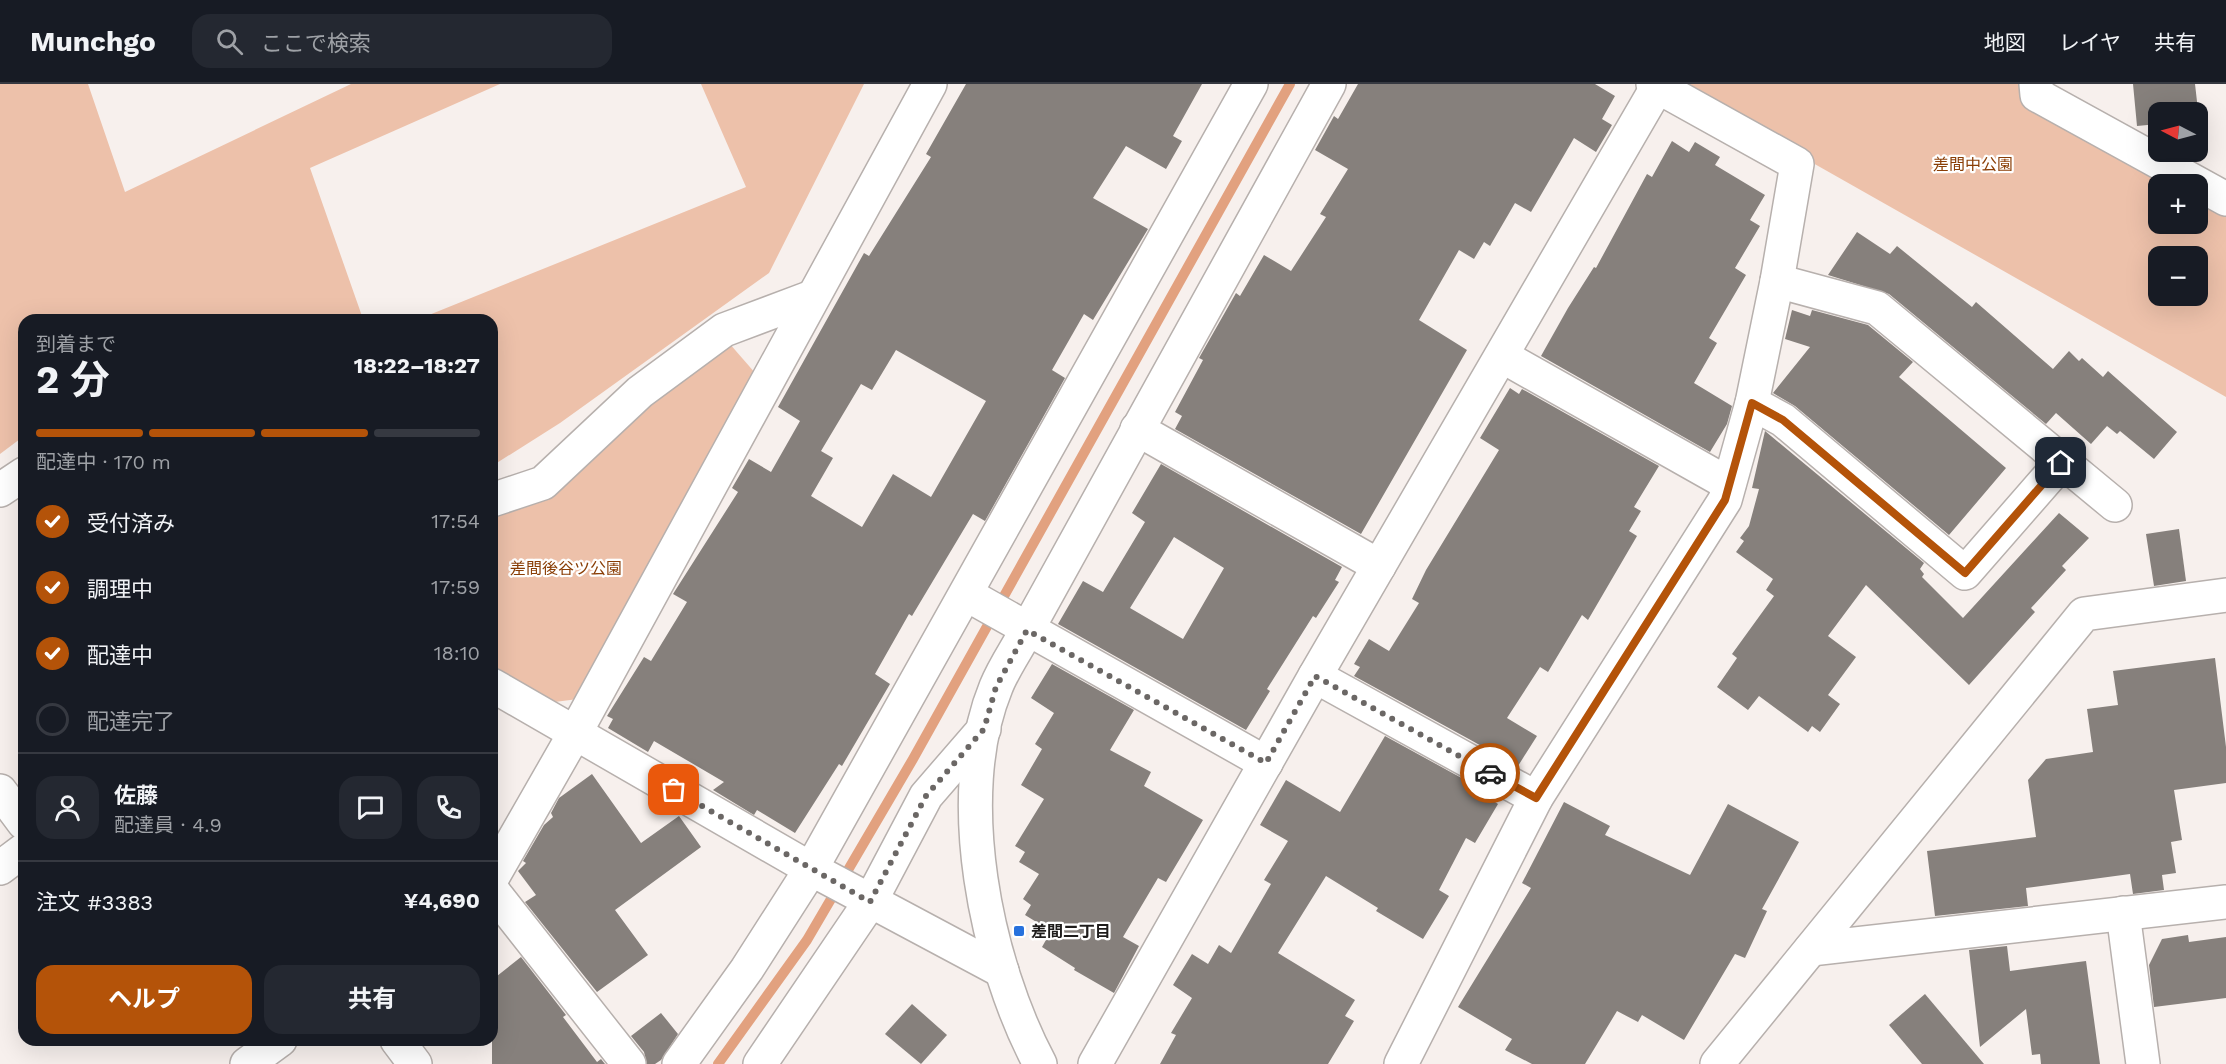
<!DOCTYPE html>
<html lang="ja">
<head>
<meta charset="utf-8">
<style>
  :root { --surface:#171b24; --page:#242831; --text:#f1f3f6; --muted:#9ea1a6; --line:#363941; --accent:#b45309 }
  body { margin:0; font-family:"Work Sans","Noto Sans JP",sans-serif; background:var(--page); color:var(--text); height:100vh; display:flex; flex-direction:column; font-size:22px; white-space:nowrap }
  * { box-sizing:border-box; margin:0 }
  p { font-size:20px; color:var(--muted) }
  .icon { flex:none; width:33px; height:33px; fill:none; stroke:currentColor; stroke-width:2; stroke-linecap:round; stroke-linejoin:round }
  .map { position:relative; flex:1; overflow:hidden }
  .sheet { position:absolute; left:18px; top:230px; width:480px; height:732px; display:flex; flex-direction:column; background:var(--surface); border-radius:18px; box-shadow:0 6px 24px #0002 }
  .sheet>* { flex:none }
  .needle { width:39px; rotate:276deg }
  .tools { position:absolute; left:2148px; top:18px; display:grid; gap:12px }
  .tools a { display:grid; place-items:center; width:60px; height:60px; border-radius:12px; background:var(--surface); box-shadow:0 6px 24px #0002; font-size:30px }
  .pin { position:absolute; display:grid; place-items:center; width:51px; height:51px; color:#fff; margin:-26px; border-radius:12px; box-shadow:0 3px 9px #0006 }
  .courier { position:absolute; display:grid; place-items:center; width:60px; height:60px; margin:-30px; border:4px solid #b45309; border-radius:50%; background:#fff; color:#222; box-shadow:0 2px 8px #0007 }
  .overview em { font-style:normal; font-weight:700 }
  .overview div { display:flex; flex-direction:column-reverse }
  .overview { display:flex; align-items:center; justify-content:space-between; height:102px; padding:0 18px }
  h1 { font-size:39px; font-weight:700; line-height:45px }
  .bar { display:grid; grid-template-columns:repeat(4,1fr); gap:9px 6px; align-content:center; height:72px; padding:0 18px }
  .bar i { height:8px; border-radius:4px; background:var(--line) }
  .bar .on { background:var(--accent) }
  .bar p { grid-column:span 4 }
  .line { display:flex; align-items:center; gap:15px; padding:0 18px; border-top:2px solid var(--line) }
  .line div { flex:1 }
  .round { display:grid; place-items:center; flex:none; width:63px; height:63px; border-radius:18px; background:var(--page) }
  ol { padding:0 18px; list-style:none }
  li { display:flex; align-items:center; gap:18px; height:66px }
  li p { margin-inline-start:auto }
  li .icon { padding:6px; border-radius:50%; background:var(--accent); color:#fff; stroke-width:4 }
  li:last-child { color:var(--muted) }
  li i { width:33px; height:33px; border:3px solid var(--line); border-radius:50% }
  .cta { display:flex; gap:12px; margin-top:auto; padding:12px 18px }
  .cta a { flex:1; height:69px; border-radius:18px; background:var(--accent); color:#fff; font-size:24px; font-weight:700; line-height:69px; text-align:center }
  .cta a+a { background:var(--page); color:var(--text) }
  header { display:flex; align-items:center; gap:36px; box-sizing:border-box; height:84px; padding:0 30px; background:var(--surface); border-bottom:2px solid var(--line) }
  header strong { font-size:28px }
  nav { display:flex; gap:33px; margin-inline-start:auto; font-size:21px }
  .search { width:420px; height:54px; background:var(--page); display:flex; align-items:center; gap:15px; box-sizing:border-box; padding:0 21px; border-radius:18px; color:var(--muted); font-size:22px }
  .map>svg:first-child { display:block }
</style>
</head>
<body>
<header>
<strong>Munchgo</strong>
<div class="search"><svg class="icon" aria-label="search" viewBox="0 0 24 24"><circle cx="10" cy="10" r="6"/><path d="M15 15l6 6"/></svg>ここで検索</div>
<nav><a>地図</a><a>レイヤ</a><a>共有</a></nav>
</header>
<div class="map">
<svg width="2226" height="980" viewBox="0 0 2226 980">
  <rect width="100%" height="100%" fill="#f7f0ed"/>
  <!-- green -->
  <g fill="#edc1aa" fill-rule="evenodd">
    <path d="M0,0H88L125,108L351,0H500L310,84L363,235L24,236V352L0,370Z"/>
    <path d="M701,0H864L769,189L560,339L492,382V236L419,235L746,103Z"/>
    <path d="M1689,0H2022L2168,100H2158V140H2198V117L2226,133V313L1693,11ZM2158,172H2198V212H2158Z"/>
    <path d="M729,259L756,290L578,615L539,620L492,593V428Z"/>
  </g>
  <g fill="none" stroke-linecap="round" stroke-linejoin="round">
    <!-- stream -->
    <path stroke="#e2a17f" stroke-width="10" d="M718,980L807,856L913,675L1290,0"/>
  </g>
  <!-- building -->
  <g fill="#86807c" fill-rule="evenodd">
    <path d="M966,0H1202L1173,52L1182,57L1166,85L1126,62L1093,114L1148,145L1093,236L1084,230L1052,286L1065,294L985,437L973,430L912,532L909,530L875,590L890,600L842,682L839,680L795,749L757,726L754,731L713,706L724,698L654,657L648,668L608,644L613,635L607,632L644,573L651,577L687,518L673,510L738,408L732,404L749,375L771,388L800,337L778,323L864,169L869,172L931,73L926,70ZM896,266L986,317L931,413L893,390L862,443L811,412L833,374L821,367L861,300L872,306Z"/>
    <path d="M1358,0H1595L1615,12L1602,35L1612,41L1596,68L1574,54L1531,128L1515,119L1490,162L1484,158L1474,175L1459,166L1419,236L1467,266L1361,450L1175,345L1182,332L1175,328L1203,276L1199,274L1236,209L1240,212L1264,171L1291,187L1326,133L1320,130L1348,85L1315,66L1334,32L1338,35Z"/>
    <path d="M2133,0H2195L2199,35L2198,28H2158V40L2137,42Z"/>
    <path d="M1672,57L1689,68L1695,58L1720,73L1715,81L1765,111L1750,136L1760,142L1735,184L1746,191L1709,254L1717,259L1694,299L1732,322L1727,340L1710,368L1541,272L1568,224L1594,183L1596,184L1647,90L1652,93Z"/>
    <path d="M1857,148L1890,170L1897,162L1972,223L1976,218L2053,285L2069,267L2079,277L2082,274L2103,293L2108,287L2177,348L2154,375L2120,347L2117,350L2107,342L2091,360L2056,329L2046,340L1889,210L1828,191Z"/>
    <path d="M1792,226L1810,232L1812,226L1868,241L1913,278L1899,293L2006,384L1949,451L1795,322L1773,309L1810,263L1785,255Z"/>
    <path d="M1510,304L1519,310L1522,305L1659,382L1634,423L1641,427L1629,447L1637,452L1588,536L1582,531L1548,588L1540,583L1507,634L1537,652L1518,682L1354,592L1360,583L1354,580L1369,555L1389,567L1419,519L1412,515L1426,486L1499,366L1480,354Z"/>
    <path d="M1765,347L1924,479L1920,485L1924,490L1922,493L1963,534L2059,429L2089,454L2062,482L2066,486L2031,524L2035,528L1969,601L1866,501L1828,552L1856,573L1828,611L1840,620L1820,648L1812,642L1808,648L1759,612L1748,626L1717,603L1737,574L1732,570L1774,512L1766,506L1773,495L1736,468L1744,457L1740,454L1749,442L1759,405L1752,404Z"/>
    <path d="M1161,380L1342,483L1335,496L1339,498L1316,534L1313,532L1267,605L1270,607L1246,646L1058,540L1083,497L1103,508L1145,438L1132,429ZM1174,453L1224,484L1183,555L1130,524Z"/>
    <path d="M2179,445L2186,497L2154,502L2146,450Z"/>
    <path d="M2215,574L2226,663V699L2174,706L2182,756L2171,758L2176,789L2162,791L2164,806L2133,810L2130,790L2026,804L2028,822L1935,832L1927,767L2036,753L2028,696L2046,675L2093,668L2087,625L2118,621L2113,587Z"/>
    <path d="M1052,580L1134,626L1110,666L1151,688L1144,702L1203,736L1166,798L1158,794L1123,853L1139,862L1114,909L1074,886L1075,884L1042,863L1051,847L1025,831L1031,821L1023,815L1039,790L1019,778L1025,768L1015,762L1044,715L1021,701L1042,665L1035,660L1054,629L1031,614Z"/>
    <path d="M1385,652L1498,714L1495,718L1498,720L1475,759L1466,754L1439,806L1449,812L1423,855L1376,827L1378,824L1326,792L1278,869L1355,916L1345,932L1354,937L1328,980H1160L1176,951L1171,949L1192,914L1173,901L1192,870L1208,880L1219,861L1231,869L1271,800L1264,796L1288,757L1260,741L1286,696L1340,728Z"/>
    <path d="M592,690L641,759L679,732L701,763L615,826L648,871L597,908L525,818L536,811L518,787L526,779L523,777L544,741L553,733L551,729L559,714Z"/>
    <path d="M1564,718L1610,742L1605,751L1690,791L1728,720L1799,758L1762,825L1767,827L1745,874L1735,870L1684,956L1642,931L1638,938L1617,927L1585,980H1532L1505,966L1512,955L1458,923L1531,804L1522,799Z"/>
    <path d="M2188,851L2189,858L2226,853V914L2154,923L2149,881L2162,855Z"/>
    <path d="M2007,862L2010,887L2086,877L2100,980H2041L2040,970L2032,971L2026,925L1980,963L1969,866Z"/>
    <path d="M521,873L566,931L563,933L597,978L601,975L605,980H492V896Z"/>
    <path d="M1925,910L1984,980H1922L1889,941Z"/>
    <path d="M912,920L947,951L921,980L885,950Z"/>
    <path d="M661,929L678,950L661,976L655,980H647L644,968L631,952Z"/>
  </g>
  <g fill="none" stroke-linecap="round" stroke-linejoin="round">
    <defs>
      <g id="minor">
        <path d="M2036,0L2037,11L2226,115"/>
        <path d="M1777,197L1877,224L2115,421"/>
        <path d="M1502,272L1729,400"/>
        <path d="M1752,319L1783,336L1965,489L2061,379"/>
        <path d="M1137,345L1379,482"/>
        <path d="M0,406L24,390"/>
        <path d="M492,416L543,399L640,308L724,246L812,213"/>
        <path d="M966,510L1266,679"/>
        <path d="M1027,546L1329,0"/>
        <path d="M1315,592L1536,714"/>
        <path d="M492,601L811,785L1002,887"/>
        <path d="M0,707L24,739"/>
        <path d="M0,784L24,766"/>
        <path d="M492,794L575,649L930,0"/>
        <path d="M492,806L629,980"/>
        <path d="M2123,829L2143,980"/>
        <path d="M1811,865L2226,818"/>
        <path d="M397,956L415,980"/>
        <path d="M247,980L280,956"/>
        <path d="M679,980L747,885L811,785L1251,0"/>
        <path d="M760,980L870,818L926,712L984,645"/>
        <path d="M1095,980L1315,592L1659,0"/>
        <path d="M1401,980L1536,714L1725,416L1752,319L1777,197L1797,80L1653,0"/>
        <path d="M1717,980L2084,530L2226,511"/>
      </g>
      <path id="tertiary" d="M1027,546C1017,565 1004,583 996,603C951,712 986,879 1040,980"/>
    </defs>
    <!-- minor casing -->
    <use href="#minor" stroke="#b7b0ad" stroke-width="36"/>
    <!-- tertiary casing -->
    <use href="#tertiary" stroke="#b7b0ad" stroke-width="36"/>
    <!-- minor -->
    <use href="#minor" stroke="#fff" stroke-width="33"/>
    <!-- tertiary -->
    <use href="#tertiary" stroke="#fff" stroke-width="33"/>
  </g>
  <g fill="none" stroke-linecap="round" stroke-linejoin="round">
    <!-- done -->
    <path stroke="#6b6765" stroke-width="6" stroke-dasharray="0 10.8" d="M674,706L870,818L926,712L984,645L996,603L1027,546L1266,679L1315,592L1490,689"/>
    <!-- route -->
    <path stroke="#b45309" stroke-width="8" d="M1490,689L1536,714L1725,416L1752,319L1783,336L1965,489L2061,379"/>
  </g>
  <!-- markers -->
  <rect fill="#2771dd" stroke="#fff" stroke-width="2" x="1013" y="841" width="12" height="12" rx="3"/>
  <g text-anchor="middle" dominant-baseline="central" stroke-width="4.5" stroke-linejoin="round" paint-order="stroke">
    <!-- park labels -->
    <g font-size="16" fill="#8a3e06" stroke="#fff">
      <text x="1973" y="80">差間中公園</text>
      <text x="566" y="484">差間後谷ツ公園</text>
    </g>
    <!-- poi labels -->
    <g font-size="16" font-weight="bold" fill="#1f1d1c" stroke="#fff" text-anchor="start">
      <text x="1031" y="847">差間二丁目</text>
    </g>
  </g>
</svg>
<div class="tools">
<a><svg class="needle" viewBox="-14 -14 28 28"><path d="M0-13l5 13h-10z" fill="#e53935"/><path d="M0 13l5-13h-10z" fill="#9ea1a6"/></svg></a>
<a>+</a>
<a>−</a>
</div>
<div class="pin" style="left:674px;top:706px;background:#ea580c"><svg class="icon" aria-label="bag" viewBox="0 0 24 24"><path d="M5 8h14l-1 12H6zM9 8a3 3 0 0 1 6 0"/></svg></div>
<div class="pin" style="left:2061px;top:379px;background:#1f2937"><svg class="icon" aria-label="home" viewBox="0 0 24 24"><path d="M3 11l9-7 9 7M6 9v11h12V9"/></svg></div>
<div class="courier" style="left:1490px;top:689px"><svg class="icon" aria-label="car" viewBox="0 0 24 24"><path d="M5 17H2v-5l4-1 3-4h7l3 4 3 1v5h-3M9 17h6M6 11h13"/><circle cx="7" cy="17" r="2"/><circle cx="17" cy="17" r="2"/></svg></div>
<section class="sheet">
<div class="overview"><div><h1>2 分</h1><p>到着まで</p></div><em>18:22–18:27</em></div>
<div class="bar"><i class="on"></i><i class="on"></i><i class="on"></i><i></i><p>配達中 · 170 m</p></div>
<ol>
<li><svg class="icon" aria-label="check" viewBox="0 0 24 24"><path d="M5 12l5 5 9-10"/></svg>受付済み<p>17:54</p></li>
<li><svg class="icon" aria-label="check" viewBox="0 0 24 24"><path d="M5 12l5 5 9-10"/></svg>調理中<p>17:59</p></li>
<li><svg class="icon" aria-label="check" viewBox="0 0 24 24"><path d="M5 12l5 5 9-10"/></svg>配達中<p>18:10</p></li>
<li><i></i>配達完了</li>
</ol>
<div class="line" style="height:108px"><a class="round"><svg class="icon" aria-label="person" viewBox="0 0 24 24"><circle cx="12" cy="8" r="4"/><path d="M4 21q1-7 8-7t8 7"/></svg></a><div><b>佐藤</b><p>配達員 · 4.9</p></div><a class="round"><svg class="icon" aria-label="chat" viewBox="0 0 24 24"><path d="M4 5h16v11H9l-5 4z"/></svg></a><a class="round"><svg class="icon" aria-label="phone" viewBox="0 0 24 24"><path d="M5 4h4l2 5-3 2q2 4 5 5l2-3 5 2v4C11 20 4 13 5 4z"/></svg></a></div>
<div class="line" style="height:78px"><div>注文 #3383</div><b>¥4,690</b></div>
<div class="cta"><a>ヘルプ</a><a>共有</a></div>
</section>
</div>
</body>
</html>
